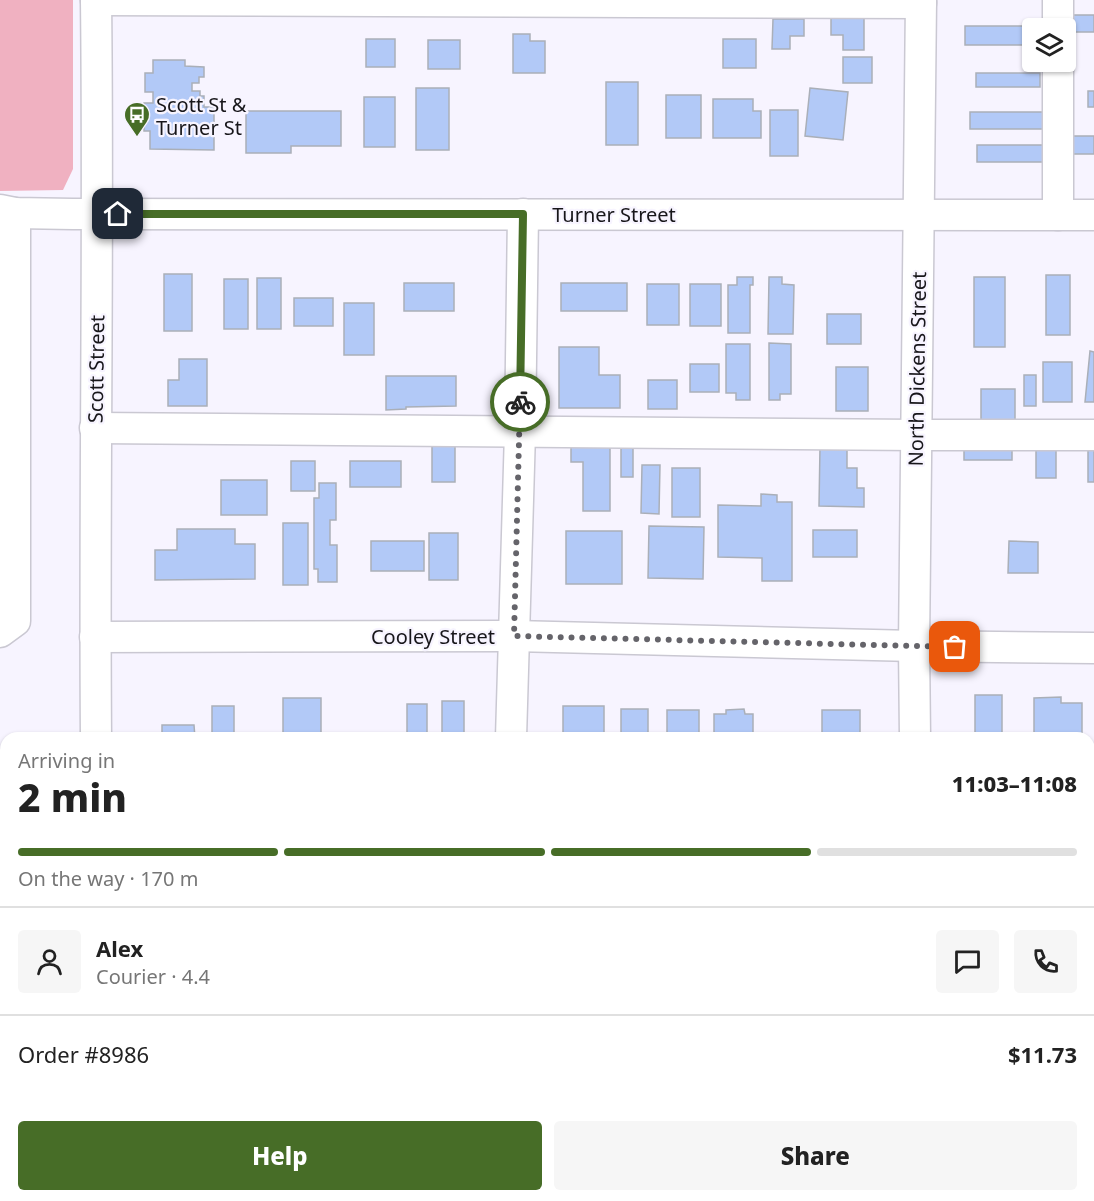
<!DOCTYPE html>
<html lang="en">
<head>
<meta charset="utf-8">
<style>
  :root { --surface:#fff; --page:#f6f6f6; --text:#222; --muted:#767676; --line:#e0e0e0; --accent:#476d27 }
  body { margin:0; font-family:"Noto Sans",sans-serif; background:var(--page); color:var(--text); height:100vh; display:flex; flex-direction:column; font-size:22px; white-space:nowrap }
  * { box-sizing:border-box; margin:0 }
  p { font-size:20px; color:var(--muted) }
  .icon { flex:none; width:33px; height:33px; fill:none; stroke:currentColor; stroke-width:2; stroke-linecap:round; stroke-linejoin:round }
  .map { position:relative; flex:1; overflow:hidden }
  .sheet { position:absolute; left:0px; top:732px; width:1095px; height:470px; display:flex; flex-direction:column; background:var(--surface); border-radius:18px 18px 0 0; box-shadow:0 2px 4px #0004 }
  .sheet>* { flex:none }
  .fabs { position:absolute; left:1022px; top:18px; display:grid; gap:12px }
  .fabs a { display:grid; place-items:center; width:54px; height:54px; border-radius:6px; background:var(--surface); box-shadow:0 2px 4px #0004; font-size:30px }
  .pin { position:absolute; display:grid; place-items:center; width:51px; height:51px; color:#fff; margin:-26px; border-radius:12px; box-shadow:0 3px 9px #0006 }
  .courier { position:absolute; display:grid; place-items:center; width:60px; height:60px; margin:-30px; border:4px solid #476d27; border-radius:50%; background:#fff; color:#222; box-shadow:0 2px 8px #0007 }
  .headline em { font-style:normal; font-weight:800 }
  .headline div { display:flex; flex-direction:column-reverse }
  .headline { display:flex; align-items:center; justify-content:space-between; height:102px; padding:0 18px }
  h1 { font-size:39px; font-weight:800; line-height:45px }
  .bar { display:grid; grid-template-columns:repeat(4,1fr); gap:9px 6px; align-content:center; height:72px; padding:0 18px }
  .bar i { height:8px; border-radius:4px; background:var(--line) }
  .bar .active { background:var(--accent) }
  .bar p { grid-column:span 4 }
  .line { display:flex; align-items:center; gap:15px; padding:0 18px; border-top:2px solid var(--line) }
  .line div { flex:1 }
  .round { display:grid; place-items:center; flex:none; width:63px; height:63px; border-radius:6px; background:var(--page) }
  .button { display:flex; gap:12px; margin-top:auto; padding:12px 18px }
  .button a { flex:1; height:69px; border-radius:6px; background:var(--accent); color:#fff; font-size:24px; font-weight:800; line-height:69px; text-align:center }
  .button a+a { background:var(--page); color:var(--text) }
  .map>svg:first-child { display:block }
</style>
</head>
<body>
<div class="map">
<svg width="1094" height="1201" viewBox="0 0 1094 1201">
  <rect width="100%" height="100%" fill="#f7f4ff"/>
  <!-- green -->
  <path fill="#f0b1c1" d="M0,0H73V169L63,190L0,191Z"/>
  <!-- building -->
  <g fill="#b2c9f7" stroke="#aaafb8" stroke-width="1.5">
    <rect x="1069" y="15" width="25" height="17"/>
    <path d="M831,18H864V50H843V35H831Z"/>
    <path d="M773,19H804V36H790V49H772Z"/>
    <path d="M965,26H1050V28H1032V45H965Z"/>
    <path d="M513,34H530V41H545V73H513Z"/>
    <rect x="366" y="39" width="29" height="28"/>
    <rect x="723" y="39" width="33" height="29"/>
    <rect x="428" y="40" width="32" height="29"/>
    <rect x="843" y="57" width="29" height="26"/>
    <path d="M153,60H185V66L204,67V77H199V83H192V91H200V96H204V107H214V150L150,149V131H144V103H153V92H145V73H153Z"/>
    <rect x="976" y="73" width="64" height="14"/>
    <rect x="606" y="82" width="32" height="63"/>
    <rect x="416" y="88" width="33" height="62"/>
    <path d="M810,88L848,92L843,140L805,136Z"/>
    <rect x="1088" y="91" width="6" height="16"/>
    <rect x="666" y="95" width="35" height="43"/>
    <rect x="364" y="97" width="31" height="50"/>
    <path d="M713,99H753V111H761V138H713Z"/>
    <rect x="770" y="110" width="28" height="46"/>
    <path d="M246,111H341V146H291V153H246Z"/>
    <rect x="970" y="112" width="73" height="17"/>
    <rect x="1073" y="136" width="21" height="18"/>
    <rect x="977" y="145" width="67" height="17"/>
    <rect x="164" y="274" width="28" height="57"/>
    <rect x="1046" y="275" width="24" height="60"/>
    <path d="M737,277H753V285H750V333H728V285H737Z"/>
    <path d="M769,277H782V284L794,285L793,334H768Z"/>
    <rect x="974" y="277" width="31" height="70"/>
    <rect x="257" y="278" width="24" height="51"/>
    <rect x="224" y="279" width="24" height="50"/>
    <rect x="404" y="283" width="50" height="28"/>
    <rect x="561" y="283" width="66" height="28"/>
    <rect x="647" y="284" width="32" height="41"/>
    <rect x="690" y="284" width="31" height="42"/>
    <rect x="294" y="298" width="39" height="28"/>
    <rect x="344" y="303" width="30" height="52"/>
    <rect x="827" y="314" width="34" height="30"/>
    <path d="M769,343L791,344V394H780V400H769Z"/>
    <path d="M726,344H750V400H736V393H726Z"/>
    <path d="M559,347H599V375H620V408H559Z"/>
    <path d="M1090,351L1094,352V402H1085Z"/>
    <path d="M179,359H207V406H168V380H179Z"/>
    <rect x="1043" y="362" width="29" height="40"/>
    <rect x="690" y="364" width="29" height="28"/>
    <rect x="836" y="367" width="32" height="44"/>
    <rect x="1024" y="375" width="12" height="31"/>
    <path d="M386,376H456V406L406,407V409L386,410Z"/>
    <rect x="648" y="380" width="29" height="29"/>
    <rect x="981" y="389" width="34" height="31"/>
    <rect x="621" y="441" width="12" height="36"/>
    <rect x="964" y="442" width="48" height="18"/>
    <rect x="432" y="446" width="23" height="36"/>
    <path d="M571,446H610V511H583V462H571Z"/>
    <rect x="1088" y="446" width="6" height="36"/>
    <path d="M820,447L847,448V468H857V488H864V507L819,506Z"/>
    <rect x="1036" y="449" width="20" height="29"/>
    <rect x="291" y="461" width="24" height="30"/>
    <rect x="350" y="461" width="51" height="26"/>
    <path d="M642,465H660L659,514L641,513Z"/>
    <rect x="672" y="468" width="28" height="49"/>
    <rect x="221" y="480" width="46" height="35"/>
    <path d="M319,483H336V520H330V545H337V582H318V569H314V498H319Z"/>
    <path d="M761,494L777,495V502H792V581H762V558L718,557V505L761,506Z"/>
    <rect x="283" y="523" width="25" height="62"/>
    <path d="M649,526L704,527L703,579L648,578Z"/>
    <path d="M177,529H235V544H255V579L155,580V550H177Z"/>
    <rect x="813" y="530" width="44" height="27"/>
    <rect x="566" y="531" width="56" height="53"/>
    <rect x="429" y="533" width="29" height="47"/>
    <rect x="371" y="541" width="53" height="30"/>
    <path d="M1009,541L1038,542V573H1008Z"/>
    <rect x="975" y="695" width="27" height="39"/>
    <path d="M1061,697V703H1082V738L1034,735V698Z"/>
    <path d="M283,698H321V738L283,737Z"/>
    <rect x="442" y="701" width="22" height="37"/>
    <rect x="407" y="704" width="20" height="34"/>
    <rect x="212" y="706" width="22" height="32"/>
    <rect x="563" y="706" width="41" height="32"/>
    <rect x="621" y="709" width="27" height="29"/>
    <path d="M744,709L745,714H753V738H714V714H726V710Z"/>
    <rect x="667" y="710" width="32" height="28"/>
    <rect x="822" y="710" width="38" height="28"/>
    <path d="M162,725H194L195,738H143L162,737Z"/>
    <rect x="1090" y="763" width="4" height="41"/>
    <rect x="0" y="766" width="6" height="107"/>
    <rect x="0" y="883" width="6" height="38"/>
    <rect x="277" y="1196" width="24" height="5"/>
    <rect x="334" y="1196" width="17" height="5"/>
    <rect x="561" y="1196" width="42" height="5"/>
    <rect x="624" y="1196" width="38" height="5"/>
    <rect x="710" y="1196" width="29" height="5"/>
    <rect x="825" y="1196" width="45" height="5"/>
    <rect x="993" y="1196" width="21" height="5"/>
  </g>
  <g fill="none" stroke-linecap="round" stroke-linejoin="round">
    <defs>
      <g id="minor">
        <path d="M96,0L921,3"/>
        <path d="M96,0C99,246 94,492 96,738"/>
        <path d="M1058,0V28"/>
        <path d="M1058,62V215"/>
        <path d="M0,210L15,213L73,214L1094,215"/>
        <path d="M95,428L917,435H1094"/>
        <path d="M0,632L15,621V213"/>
        <path d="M95,637L514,636L914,646L1094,648"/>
        <path d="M511,738L520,432L523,214"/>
        <path d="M915,738L914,646L921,0"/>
        <path d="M1089,844H1094"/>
        <path d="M1089,1038H1094"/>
        <path d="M0,1075L6,1081"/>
        <path d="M116,1196L121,1201"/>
        <path d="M202,1196L209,1201"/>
        <path d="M505,1201V1196"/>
        <path d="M918,1201V1196"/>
      </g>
    </defs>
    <!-- minor casing -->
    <use href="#minor" stroke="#cac8d2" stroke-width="33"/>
    <!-- minor -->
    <use href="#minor" stroke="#fff" stroke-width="30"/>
    <!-- rail -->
    <g stroke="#514f55" stroke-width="4.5" stroke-dasharray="12 6" stroke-linecap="butt">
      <path d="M0,1173L6,1179"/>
      <path d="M21,1196L27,1201"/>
    </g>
  </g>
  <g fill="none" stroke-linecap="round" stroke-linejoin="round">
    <!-- done -->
    <path stroke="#65646a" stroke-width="6" stroke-dasharray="0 10.8" d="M520,402L514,636L955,647"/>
    <!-- route -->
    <path stroke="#476d27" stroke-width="8" d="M118,214H523L520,402"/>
  </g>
  <!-- icons -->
  <defs>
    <symbol id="bus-pin" viewBox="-11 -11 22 30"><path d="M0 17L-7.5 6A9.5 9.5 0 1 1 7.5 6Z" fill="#476d27" stroke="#f7f4ff"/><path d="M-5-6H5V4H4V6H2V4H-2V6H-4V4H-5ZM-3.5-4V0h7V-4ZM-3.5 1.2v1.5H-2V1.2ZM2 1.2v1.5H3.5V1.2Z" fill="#fff"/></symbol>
  </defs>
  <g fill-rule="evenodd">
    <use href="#bus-pin" x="122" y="100" width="30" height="40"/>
  </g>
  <g text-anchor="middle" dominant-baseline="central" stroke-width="4.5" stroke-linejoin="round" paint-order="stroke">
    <!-- poi labels -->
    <g font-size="20" fill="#17161a" stroke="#f7f4ff" text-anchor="start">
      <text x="156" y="104">Scott St &amp;<tspan x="156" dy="23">Turner St</tspan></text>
    </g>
    <!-- street labels -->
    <g font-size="20" fill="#17161a" stroke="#f7f4ff">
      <text x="614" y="214">Turner Street</text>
      <text transform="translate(96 369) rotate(-89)">Scott Street</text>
      <text transform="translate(917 369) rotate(-89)">North Dickens Street</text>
      <text x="433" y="636">Cooley Street</text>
    </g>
  </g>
</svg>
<div class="fabs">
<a><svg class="icon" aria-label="layers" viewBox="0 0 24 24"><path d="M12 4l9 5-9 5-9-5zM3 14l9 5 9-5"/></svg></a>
</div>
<div class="pin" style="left:955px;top:647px;background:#ea580c"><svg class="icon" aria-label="bag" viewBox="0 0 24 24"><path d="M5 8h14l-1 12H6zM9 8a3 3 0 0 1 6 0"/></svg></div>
<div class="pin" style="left:118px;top:214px;background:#1f2937"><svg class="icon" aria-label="home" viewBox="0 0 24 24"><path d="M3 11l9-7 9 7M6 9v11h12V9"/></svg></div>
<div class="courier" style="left:520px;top:402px"><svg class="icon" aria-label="bike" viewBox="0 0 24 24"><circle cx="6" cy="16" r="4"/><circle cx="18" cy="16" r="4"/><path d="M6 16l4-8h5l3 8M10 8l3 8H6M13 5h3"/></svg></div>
<section class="sheet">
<div class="headline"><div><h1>2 min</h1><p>Arriving in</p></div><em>11:03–11:08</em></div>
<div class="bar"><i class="active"></i><i class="active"></i><i class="active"></i><i></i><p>On the way · 170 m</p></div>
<div class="line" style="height:108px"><a class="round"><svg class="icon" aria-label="person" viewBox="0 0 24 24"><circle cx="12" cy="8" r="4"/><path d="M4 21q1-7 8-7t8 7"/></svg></a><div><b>Alex</b><p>Courier · 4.4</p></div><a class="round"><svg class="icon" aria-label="chat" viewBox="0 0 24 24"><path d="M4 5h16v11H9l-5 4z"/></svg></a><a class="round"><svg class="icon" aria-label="phone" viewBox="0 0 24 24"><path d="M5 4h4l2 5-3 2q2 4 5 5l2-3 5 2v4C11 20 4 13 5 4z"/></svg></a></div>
<div class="line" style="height:78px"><div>Order #8986</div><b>$11.73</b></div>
<div class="button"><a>Help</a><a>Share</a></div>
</section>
</div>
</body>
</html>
